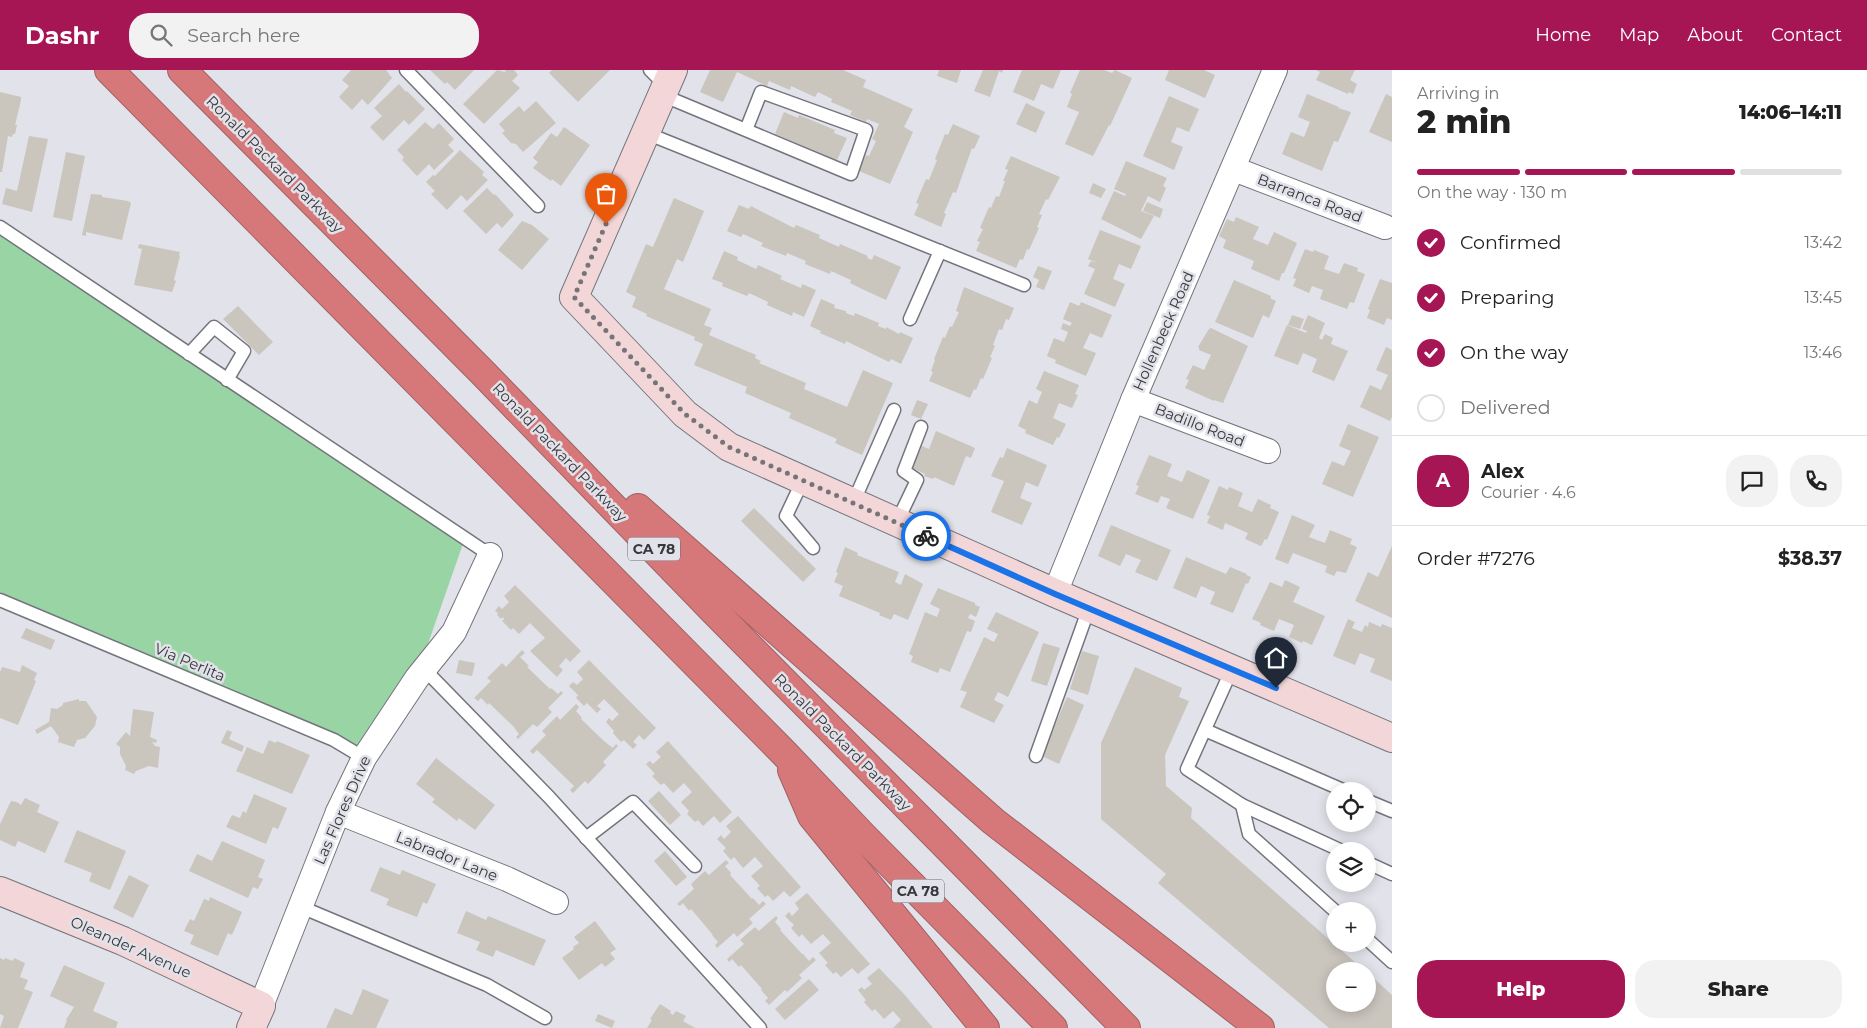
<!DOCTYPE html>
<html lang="en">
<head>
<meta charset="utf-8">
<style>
  :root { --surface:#fff; --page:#f2f2f2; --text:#222; --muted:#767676; --line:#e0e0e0; --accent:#a61655 }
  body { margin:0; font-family:Montserrat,sans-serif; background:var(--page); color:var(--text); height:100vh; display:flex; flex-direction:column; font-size:19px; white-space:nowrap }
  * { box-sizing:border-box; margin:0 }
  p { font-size:16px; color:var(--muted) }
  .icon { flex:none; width:28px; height:28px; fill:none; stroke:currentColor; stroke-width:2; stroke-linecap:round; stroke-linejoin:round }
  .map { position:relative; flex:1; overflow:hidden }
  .drawer { display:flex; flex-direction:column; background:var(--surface); width:475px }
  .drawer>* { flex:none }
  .fabs { position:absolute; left:1326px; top:712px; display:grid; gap:10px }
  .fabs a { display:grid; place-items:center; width:50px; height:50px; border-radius:50%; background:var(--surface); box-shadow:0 2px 12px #0003; font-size:25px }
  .pin { position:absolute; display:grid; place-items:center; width:42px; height:42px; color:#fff; margin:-51px -21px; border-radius:50% 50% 50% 0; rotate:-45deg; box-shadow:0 0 5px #0007 }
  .pin .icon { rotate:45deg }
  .courier { position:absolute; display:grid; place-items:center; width:50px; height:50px; margin:-25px; border:4px solid #1a73e8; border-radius:50%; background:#fff; color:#222; box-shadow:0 1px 6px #0007 }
  .headline em { font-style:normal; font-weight:800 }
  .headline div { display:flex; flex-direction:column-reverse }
  .headline { display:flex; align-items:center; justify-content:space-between; height:85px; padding:0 25px }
  h1 { font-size:32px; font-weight:800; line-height:38px }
  .bar { display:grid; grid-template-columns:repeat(4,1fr); gap:8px 5px; align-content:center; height:60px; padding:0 25px }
  .bar i { height:6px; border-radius:4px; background:var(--line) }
  .bar .active { background:var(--accent) }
  .bar p { grid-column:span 4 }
  .line { display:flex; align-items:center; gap:12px; padding:0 25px; border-top:1px solid var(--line) }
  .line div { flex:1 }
  .round { display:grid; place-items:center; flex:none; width:52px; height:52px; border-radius:20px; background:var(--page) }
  ol { padding:0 25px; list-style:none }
  li { display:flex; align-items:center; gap:15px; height:55px }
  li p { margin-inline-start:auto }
  li .icon { padding:5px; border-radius:50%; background:var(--accent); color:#fff; stroke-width:4 }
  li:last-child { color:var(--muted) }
  li i { width:28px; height:28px; border:2px solid var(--line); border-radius:50% }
  .button { display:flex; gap:10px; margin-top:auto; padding:10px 25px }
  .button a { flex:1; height:58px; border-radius:20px; background:var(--accent); color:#fff; font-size:20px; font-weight:800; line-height:58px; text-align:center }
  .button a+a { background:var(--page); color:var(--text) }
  header { display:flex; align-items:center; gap:30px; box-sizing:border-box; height:70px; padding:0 25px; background:var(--accent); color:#fff }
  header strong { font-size:24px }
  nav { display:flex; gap:28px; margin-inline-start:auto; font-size:18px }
  .search { width:350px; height:45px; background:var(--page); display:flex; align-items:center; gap:12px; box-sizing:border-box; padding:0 18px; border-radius:20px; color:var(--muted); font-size:19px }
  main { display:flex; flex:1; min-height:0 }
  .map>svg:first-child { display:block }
</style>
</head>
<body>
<header>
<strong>Dashr</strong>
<div class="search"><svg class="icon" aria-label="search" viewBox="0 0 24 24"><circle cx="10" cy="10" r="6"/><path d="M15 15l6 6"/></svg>Search here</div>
<nav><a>Home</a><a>Map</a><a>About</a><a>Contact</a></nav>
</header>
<main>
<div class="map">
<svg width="1392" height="958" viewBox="0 0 1392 958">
  <rect width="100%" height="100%" fill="#e2e2ea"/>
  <!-- green -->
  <path fill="#99d5a4" d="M0,154L465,468L408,631L370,702L334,670L0,530Z"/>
  <!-- building -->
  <g fill="#cac5bd">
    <path d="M351,0H386L392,8L368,35L362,29L352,40L339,27L349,16L342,10Z"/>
    <path d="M430,0H474L455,20L447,12L445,14Z"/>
    <path d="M497,0L505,2L506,0H514L518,5L512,11L520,18L484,54L463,34Z"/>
    <path d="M552,0H610L578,32L549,3Z"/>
    <path d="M710,0H843L866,10L863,17L913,39L904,57L913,62L890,114L859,101L866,85L869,86L876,71L872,69L879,54L867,49L866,52L850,45L852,41L831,32L832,29L818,22L815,27L791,16L790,20L769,11L767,16L737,2L723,32L700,22Z"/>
    <path d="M939,0H961L957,13L937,6Z"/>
    <path d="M983,0H1003L1002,3L999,1L990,27L974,21Z"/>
    <path d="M1022,0H1061L1053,19L1041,14L1034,31L1013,22Z"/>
    <path d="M1080,0H1104L1112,3L1115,0L1132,8L1110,56L1109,55L1093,86L1065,74L1079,42L1067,37L1072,24L1070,23Z"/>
    <path d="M1169,0H1204L1215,5L1205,28L1165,10Z"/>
    <path d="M1316,0H1355L1350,10L1357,14L1353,24L1349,22L1348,24L1316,10L1320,2Z"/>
    <path d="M399,14L406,22L407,21L425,39L409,55L404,50L383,71L370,57L382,46L374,38Z"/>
    <path d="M0,22L21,27V30L15,55H17L15,64H13L12,67L8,66L2,102H0Z"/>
    <path d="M1307,24L1339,37L1338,38L1351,42L1338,72L1334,71L1322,101L1282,84L1291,62L1304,67L1310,52L1298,47Z"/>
    <path d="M1386,24L1392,27V72L1369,62Z"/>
    <path d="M1169,26L1199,39L1189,62L1177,57L1171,72L1183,77L1174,100L1143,86Z"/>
    <path d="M536,31L556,53L523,82L516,74L511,73L502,63L505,61L499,54L519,36L524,42Z"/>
    <path d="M1026,33L1045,42L1036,63L1016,54Z"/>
    <path d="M784,42L798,48L799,45L835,60L834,63L847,68L837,90L775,64Z"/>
    <path d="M425,52L433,59L439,53L454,69L448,75L454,81L434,100L429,94L417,106L402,90L404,87L397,80Z"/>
    <path d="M953,54L980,66L974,79L972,78L956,123L953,122L944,143L946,144L941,157L914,145L919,134L916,133L926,109L929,110L937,90L935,89L945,64L948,65Z"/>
    <path d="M564,57L590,75L561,116L552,109L551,111L533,98L538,92L533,88L551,63L557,67Z"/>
    <path d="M29,66L48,69L32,142L2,134L6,118L17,121Z"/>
    <path d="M460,80L484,102L482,105L488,110L467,131L461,125L447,140L431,124L435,121L426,112L433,105L435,106Z"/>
    <path d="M66,82L85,86L72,151L53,147Z"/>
    <path d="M1011,86L1060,107L1048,130L1046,129L1039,144L1042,145L1037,157L1039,158L1029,180L1027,179L1023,190L1020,189L1016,198L976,181L980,172L977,171L983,159L980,158L989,137L991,138L996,126L999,127L1005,111H1003L1008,100L1005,99Z"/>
    <path d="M1126,91L1167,108L1163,116L1166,118L1160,132L1148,126L1141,141L1154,146L1141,169L1101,149L1114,121L1125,126L1126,124L1114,119Z"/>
    <path d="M1093,113L1106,119L1101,128L1089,123Z"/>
    <path d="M487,118L494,125L495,124L514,145L502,158L497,153L486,164L463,141Z"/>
    <path d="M91,124L102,125V127L128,131L131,133L122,170L86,162V166L82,165Z"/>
    <path d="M674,128L704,141L683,192L677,189L664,219L711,239L704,255L712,258L709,265L756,285L755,288L761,291L759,293L806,313L804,319L847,337L863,300L893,313L862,385L835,373L837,369L789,348L791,343L745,323L747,317L694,295L703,274L694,270L695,267L646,246L647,244L632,237L636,227L626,222L646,174L653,177Z"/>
    <path d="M1147,132L1163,139L1160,148L1143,141Z"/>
    <path d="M739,135L749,139L751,136L794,158L796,155L820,165L819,168L839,177L840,174L868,186L867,188L872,190L874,185L901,197L886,230L862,219L850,213L851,210L831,201L830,204L805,194L806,191L787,183L786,186L761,176L763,173L743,164L741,167L727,161Z"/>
    <path d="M1236,147L1259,157L1253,169L1268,175L1274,162L1297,173L1284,203H1282L1279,211L1251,199L1254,191L1223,178L1226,170L1219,166L1227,149L1234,152Z"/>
    <path d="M522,151L532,155L549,169L522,200L498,180Z"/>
    <path d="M1100,160L1141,176L1131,199L1119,194L1113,209L1125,214L1115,237L1084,224L1095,199L1088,196L1091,191L1098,193L1088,189Z"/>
    <path d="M139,174L180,182L179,185L180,186L174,210L176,211L172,222L134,215L142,179L138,178Z"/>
    <path d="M1305,179L1313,182L1314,180L1329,186L1324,199L1339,204L1344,193L1358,198L1357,201L1365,204L1354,233L1350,232L1347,239L1320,229L1323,220L1312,216L1309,223L1293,216L1296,209L1293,208Z"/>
    <path d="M724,181L738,187L737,190L756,199L758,195L782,206L780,209L801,218L802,214L816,220L804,247L793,242L792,246L767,235L768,232L749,223L747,226L722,216L723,213L712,209Z"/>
    <path d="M1038,196L1052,201L1044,220L1036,217L1039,210L1033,207Z"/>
    <path d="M1380,209L1392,213V250L1387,248L1384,255L1367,248L1370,240L1368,239Z"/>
    <path d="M1234,210L1271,226L1270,228L1276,231L1269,248L1263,245L1253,268L1215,252Z"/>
    <path d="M964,217L1014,238L1009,250L1006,249L1002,260L999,259L993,275L995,276L990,287L992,288L983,309L981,308L976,320L974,319L970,328L929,311L933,302L931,301L935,290L934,289L943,267L945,268L950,256L952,257L959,242L956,241Z"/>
    <path d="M821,229L835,235L834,238L846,241V243L854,246L855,243L879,253L878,256L886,259V257L899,264L900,262L913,268L901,294L891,289L889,292L846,271L845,274L820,263L821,261L810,256Z"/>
    <path d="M1070,232L1079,236L1081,232L1112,245L1102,268L1090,263L1083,278L1096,283L1086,306L1055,293L1056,290L1047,286L1054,268L1064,272L1068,262L1061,259L1063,253L1070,256L1072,253L1063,249Z"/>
    <path d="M238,236L273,272L259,285L223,249Z"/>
    <path d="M1292,245L1304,249L1300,259L1288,255Z"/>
    <path d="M1308,245L1325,253L1319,268L1322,270L1325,264L1333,268L1331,274L1348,281L1334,311L1312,302L1317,289L1303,283L1298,295L1274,286L1287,255L1306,263L1307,261L1302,259Z"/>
    <path d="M1211,258L1248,276L1223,333L1214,330V331L1185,318L1189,310L1186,309L1193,295L1204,300L1211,285L1199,280V278L1198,277L1209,259Z"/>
    <path d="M1386,277L1392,280V347L1390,351L1360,337L1370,315L1381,320L1388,305L1376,300Z"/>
    <path d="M1044,301L1079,315L1075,324L1078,325L1072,338L1059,333L1053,348L1066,354L1059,368L1057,367L1053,375L1025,363L1026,360L1018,356L1029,330L1037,334L1042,322L1036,319Z"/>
    <path d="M917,330L928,334L921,349L911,345Z"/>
    <path d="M1348,354L1379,367L1353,427L1322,414L1332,391L1344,396L1351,381L1339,376Z"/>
    <path d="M936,361L975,378L971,388L966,386L954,416L934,407L933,409L924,406L925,404L912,398L922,376L929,379Z"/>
    <path d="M1007,378L1047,395L1038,417L1026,412L1020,428L1032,433L1022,455L991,442L1004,411L991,406L1000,387L1003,388Z"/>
    <path d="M1149,385L1172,394L1167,406L1182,412L1187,400L1210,410L1193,449L1166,438L1170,429L1161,426L1158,433L1135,424L1139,416L1136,415Z"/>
    <path d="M1219,416L1228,420L1229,417L1243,423L1238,436L1252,442L1258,429L1271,435L1270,438L1279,442L1267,470L1265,469L1261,476L1245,469L1248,463L1225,453L1223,460L1207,453L1210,446L1207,445Z"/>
    <path d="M754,438L816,499L803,512L741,451Z"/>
    <path d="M1292,445L1315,455L1309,467L1325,473L1330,460L1352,469L1350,474L1357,477L1346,503L1337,501L1334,506L1325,502L1327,496L1293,483L1288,494L1275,489Z"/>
    <path d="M1111,455L1171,480L1157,511L1135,502L1141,490L1126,484L1120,496L1098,486Z"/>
    <path d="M1392,476V548L1355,531L1368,502L1378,507Z"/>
    <path d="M845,477L858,483L857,485L899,502L895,512L901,515L905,504L923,514L908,550L894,544L891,550L879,545L880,543L839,526L843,516L834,512L838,503L836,502Z"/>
    <path d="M1186,487L1226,504L1230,497L1247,504L1246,505L1251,507L1248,514L1246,513L1233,543L1210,534L1215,522L1201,516L1196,528L1173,518Z"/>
    <path d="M1285,510L1300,517L1293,532L1325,546L1312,575L1303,571L1302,573L1289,567L1294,555L1279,549L1274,561L1260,555L1261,553L1252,549L1270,512L1282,517Z"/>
    <path d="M515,515L581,581L570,592L566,588L559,596L563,600L557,607L530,581L545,568L530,553L519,564L513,558L511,560L502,551L504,549L503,547L501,549L497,545L498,543L495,541L499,536L502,539L509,532L504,526Z"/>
    <path d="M938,518L975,533V535L980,537L976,547L970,544L968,548L975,551L971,562L967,561L950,602L940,598L938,603L911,592L913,586L909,584L925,542L937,547L940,539L930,534Z"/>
    <path d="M996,542L1039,562L1008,627L998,622L994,630L1004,635L994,653L960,637L967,622L960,620L984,567L994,572L998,564L987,559Z"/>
    <path d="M1348,549L1355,552L1352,558L1362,562L1365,555L1368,557L1369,552L1381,557L1382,554L1392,558V611L1370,602L1375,589L1360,583L1355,595L1333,586Z"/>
    <path d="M26,558L55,570L51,580L21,568Z"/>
    <path d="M1043,573L1060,578L1047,616L1031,611Z"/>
    <path d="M522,580L525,583L520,587L529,596L527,597L550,619L551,618L558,624L561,621L563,623L548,638L552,642L537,657L533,654L518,669L516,667L519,664L513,656L489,633L488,635L481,628L478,631L474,628L491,611L487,608L502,593L506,597Z"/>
    <path d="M1082,581L1099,586L1088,625L1070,619Z"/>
    <path d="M459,590L475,593L472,606L456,603Z"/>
    <path d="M589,590L656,658L644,670L639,665L633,672L637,675L633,679L624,670L621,672L613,663L614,661L606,652L609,648L612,651L619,644L604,629L597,636L601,639L597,643L587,633L584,636L576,628L578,625L569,616L573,612L577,615L583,609L577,602Z"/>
    <path d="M22,595L37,603L34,610L36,611L18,655L0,648V602L2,597L20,602Z"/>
    <path d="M1135,597L1182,618L1179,627L1189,631L1165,685L1166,716L1192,738L1191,748L1365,901H1335V934H1368V903L1392,925V958H1329L1158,813L1166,804L1101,749V673Z"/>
    <path d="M1067,627L1084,635L1059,694L1042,686Z"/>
    <path d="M79,629V631H86L97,647L95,656L85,668L77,670L74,677L58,672L59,667L51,656L37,664L35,660L49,652L51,638L57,639L63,635V633Z"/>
    <path d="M576,634L579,637L576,641L582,648L581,649L605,672L613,678L616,674L618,676L603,692L606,695L588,714L585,711L573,723L570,720L574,716L537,680L533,684L530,681L546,665L542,661L557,646L560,650Z"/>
    <path d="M133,639L154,642L150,667L157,670L156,673L152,672L155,676L160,677L158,698L149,696L136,701L134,704L125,700L126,696L120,684V677L116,674L126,662L130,666Z"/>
    <path d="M227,660L232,662L229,669L244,676L242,682L221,673Z"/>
    <path d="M269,670L276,673L277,671L310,685L292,724L236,701L247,677L263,684Z"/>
    <path d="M668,671L732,742L720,753L714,746L703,756L698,750L695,752L687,744L689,741L681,732L692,722L684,713L673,723L664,713L661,715L652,706L655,704L646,694L650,691L653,694L661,687L656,682Z"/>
    <path d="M436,688L495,735L475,760L459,748L457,751L432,732L435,729L416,714Z"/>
    <path d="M659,721L681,745L670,755L648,731Z"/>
    <path d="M254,724L287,738L278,759L273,757L266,774L226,757L232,745L240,748L243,741L246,743Z"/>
    <path d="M25,728L40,735L37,742L59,752L45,783L18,771L15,777L0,770V754L11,731L17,732L21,735Z"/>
    <path d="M738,746L801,817L790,827L784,821L773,831L768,825L765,827L757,818L760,816L751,806L763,796L755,787L743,798L734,787L731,790L723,781L726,778L717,769L721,765L724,769L731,762L726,756Z"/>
    <path d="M77,760L126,781L110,820L89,811L92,803L64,792Z"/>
    <path d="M222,771L265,790L258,807L263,809L258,819L253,817L248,828L189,801L197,784L212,791Z"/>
    <path d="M665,781L687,807L676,816L654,791Z"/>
    <path d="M726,790L729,793L725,796L731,803L730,805L752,829L753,828L759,835L763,831L766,834L749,849L753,853L737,867L734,863L717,878L715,875L718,872L712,865H713L691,839L689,841L683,833L680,836L677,834L694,819L691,814L705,801L709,805Z"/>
    <path d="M380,797L400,805L402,800L436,814L427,834L423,832L417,847L386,835L389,829L370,821Z"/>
    <path d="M129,805L149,815L133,848L113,838Z"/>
    <path d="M807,823L870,894L858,904L852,898L841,907L836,902L833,904L825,895L828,893L819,883L831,873L823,864L811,874L802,864L799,867L791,858L794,855L785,846L789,842L792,846L799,839L795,833Z"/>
    <path d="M210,827L242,842L232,865L228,863L218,886L190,874L194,865L184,861L190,849L194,851L204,829L209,831Z"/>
    <path d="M466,841L486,850L488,846L546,870L534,896L496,880L493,887L476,880L480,872L457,863Z"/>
    <path d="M776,846L778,848L775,852L781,859L780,860L802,884H803L809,891L813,887L816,890L799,905L802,908L787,922L785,920L769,935L765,931L768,928L761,920L762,919L741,895L739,897L732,889L729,892L727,889L744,874L740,870L755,857L759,861Z"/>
    <path d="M595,851L616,879L610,883L615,889L605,897L602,893L579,910L562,888L574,879L573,877L579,873L574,867Z"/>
    <path d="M0,888L4,890L5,888L13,891L14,888L25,893L20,907L28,910L24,919L33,922L18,958H0L4,946L0,944Z"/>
    <path d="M64,895L105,913L93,941L118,952L116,958H64L67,950H66L74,937L50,926Z"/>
    <path d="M879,898L903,923L933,958H893L901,950L893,941L884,949L875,939L872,941L864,932L866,930L858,920L862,917L864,920L872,914L867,908Z"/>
    <path d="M809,909L819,920L785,950L775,939Z"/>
    <path d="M363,919L389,930L376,958H326L335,938L352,945Z"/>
    <path d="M660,934L671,941L670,943L673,945L676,941L686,946L683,951L695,958H647L652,950L650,949Z"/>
    <path d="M598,944L615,951L612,958L595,951Z"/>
  </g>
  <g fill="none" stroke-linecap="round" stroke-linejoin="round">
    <defs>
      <g id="lane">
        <path d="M406,0L538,136"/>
        <path d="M650,0L666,16"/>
        <path d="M662,25C725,51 788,78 851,104L866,60L761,22L746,60"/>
        <path d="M646,63L1024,215"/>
        <path d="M0,157L490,485"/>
        <path d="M910,249L940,181"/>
        <path d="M189,284L214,257L244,281L227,310"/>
        <path d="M803,410L786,446L813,478"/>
        <path d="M853,433L894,340"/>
        <path d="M897,452L917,410L904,401L921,357"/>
        <path d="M0,530L334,670L364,688"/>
        <path d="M1232,599L1187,699L1242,735L1342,781"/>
        <path d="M425,600L549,727L760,958"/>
        <path d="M1205,660L1345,721"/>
        <path d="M1036,686L1089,538"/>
        <path d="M1368,731L1392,741"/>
        <path d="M1242,735L1249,764L1335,841"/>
        <path d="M586,768L633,732L695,796"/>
        <path d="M1368,793L1392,804"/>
        <path d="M301,837L487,915L545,948"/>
        <path d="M1368,870L1392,892"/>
      </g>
      <g id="street">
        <path d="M1234,99L1385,157"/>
        <path d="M1133,330L1268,381"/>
        <path d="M1055,523L1133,330L1275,0"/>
        <path d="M338,742L507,809L556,832"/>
        <path d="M261,936L338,742L364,688L417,608L454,562L490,485"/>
      </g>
      <g id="secondary">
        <path d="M673,0L574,227L685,344L729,377L1055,523L1392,668"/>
        <path d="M0,821L123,871L261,936L251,958"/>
      </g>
      <g id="highway">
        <path d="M109,0L784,683L863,766L1053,958"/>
        <path d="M182,0L482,302L713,540L1126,958"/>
        <path d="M638,438L993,751L1260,958"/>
        <path d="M792,700L812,746L985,958"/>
      </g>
    </defs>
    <!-- lane casing -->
    <use href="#lane" stroke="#74747c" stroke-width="15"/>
    <!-- street casing -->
    <use href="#street" stroke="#74747c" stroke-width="26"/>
    <!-- secondary casing -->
    <use href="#secondary" stroke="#74747c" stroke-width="30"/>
    <!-- highway casing -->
    <use href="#highway" stroke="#9f6264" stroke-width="30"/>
    <!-- lane -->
    <use href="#lane" stroke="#fff" stroke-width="12"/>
    <!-- street -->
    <use href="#street" stroke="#fff" stroke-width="24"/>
    <!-- secondary -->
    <use href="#secondary" stroke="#f3d6d7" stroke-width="28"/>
    <!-- highway -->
    <use href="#highway" stroke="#d67879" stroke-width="28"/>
  </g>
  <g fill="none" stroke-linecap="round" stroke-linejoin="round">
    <!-- done -->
    <path stroke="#747479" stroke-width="5" stroke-dasharray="0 9" d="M606,154L574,227L685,344L729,377L926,466"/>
    <!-- route -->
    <path stroke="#1a73e8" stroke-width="6" d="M926,466L1055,524L1276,618"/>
  </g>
  <g text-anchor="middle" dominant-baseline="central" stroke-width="5" stroke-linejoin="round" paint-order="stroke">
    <!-- shield labels -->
    <g fill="#e2e2ea" stroke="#6c6c70" stroke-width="1">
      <rect x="628" y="467.5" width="52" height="23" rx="4"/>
      <rect x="892" y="809.5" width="52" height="23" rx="4"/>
    </g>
    <g font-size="14" font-weight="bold" fill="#39393c">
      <text x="654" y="479">CA 78</text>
      <text x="918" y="821">CA 78</text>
    </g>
    <!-- street labels -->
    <g font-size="15" fill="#39393c" stroke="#e2e2ea">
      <text transform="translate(275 94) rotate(45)">Ronald Packard Parkway</text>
      <text transform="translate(1310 128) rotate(21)">Barranca Road</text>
      <text transform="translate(1163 261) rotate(-66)">Hollenbeck Road</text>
      <text transform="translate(1200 355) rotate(21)">Badillo Road</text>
      <text transform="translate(560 382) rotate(46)">Ronald Packard Parkway</text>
      <text transform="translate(190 592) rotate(23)">Via Perlita</text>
      <text transform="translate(843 672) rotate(45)">Ronald Packard Parkway</text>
      <text transform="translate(342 740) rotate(-66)">Las Flores Drive</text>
      <text transform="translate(447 786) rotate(22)">Labrador Lane</text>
      <text transform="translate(131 877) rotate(24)">Oleander Avenue</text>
    </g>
  </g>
</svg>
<div class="fabs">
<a><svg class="icon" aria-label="locate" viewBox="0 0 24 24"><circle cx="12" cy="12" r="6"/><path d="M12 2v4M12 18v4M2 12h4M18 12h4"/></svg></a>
<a><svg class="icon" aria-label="layers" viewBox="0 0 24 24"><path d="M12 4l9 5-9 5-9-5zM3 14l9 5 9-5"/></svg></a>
<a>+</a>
<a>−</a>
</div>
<div class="pin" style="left:606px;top:154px;background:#ea580c"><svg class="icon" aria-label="bag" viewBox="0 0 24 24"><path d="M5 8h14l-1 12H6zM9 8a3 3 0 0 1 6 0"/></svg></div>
<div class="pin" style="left:1276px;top:618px;background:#1f2937"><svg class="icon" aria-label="home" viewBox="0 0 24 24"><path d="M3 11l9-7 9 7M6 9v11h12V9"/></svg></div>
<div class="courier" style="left:926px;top:466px"><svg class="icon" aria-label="bike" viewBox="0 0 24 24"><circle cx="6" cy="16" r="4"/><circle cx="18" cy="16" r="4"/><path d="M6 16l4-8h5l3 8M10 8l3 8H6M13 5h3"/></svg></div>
</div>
<section class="drawer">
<div class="headline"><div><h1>2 min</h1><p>Arriving in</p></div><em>14:06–14:11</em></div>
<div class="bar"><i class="active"></i><i class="active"></i><i class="active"></i><i></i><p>On the way · 130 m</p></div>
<ol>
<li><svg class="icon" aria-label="check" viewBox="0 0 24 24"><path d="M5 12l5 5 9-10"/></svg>Confirmed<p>13:42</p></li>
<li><svg class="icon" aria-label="check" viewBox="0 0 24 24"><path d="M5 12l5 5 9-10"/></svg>Preparing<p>13:45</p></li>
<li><svg class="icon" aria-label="check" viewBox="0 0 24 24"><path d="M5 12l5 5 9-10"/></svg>On the way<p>13:46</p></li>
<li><i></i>Delivered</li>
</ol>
<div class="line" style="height:90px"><b class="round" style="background:var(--accent);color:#fff">A</b><div><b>Alex</b><p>Courier · 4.6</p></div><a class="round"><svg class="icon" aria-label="chat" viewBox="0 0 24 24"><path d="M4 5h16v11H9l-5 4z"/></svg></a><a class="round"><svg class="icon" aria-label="phone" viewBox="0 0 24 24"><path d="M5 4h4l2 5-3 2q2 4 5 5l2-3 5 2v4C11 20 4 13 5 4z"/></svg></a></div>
<div class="line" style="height:65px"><div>Order #7276</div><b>$38.37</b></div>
<div class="button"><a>Help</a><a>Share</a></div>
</section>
</main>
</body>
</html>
